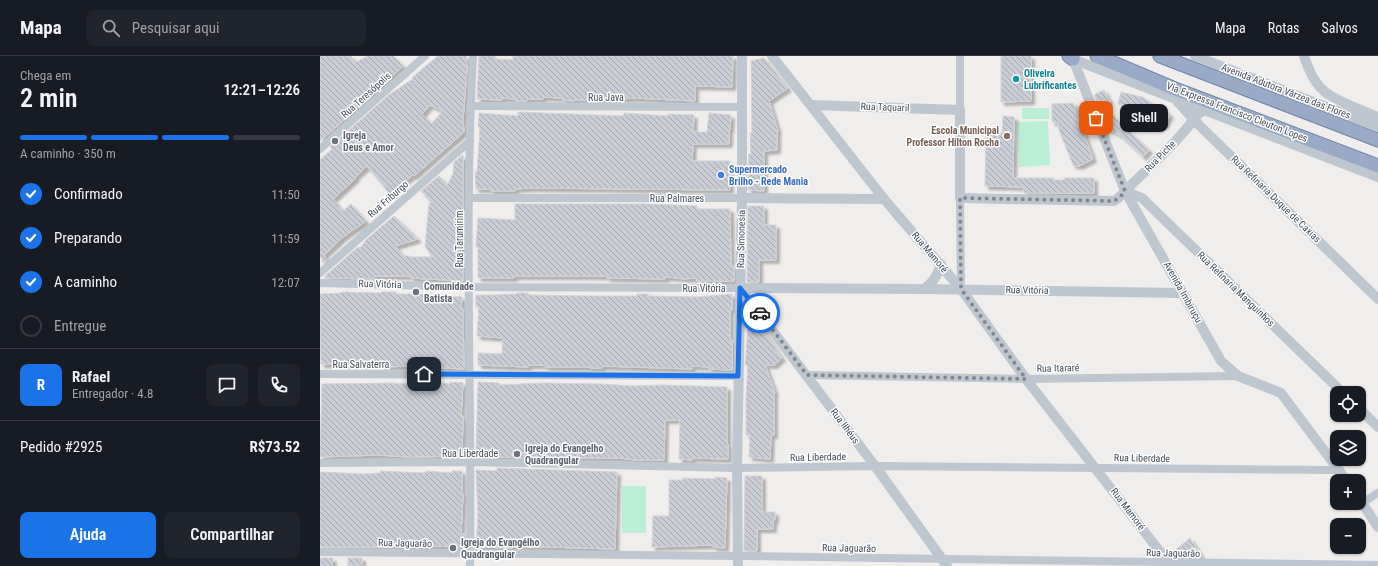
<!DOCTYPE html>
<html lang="pt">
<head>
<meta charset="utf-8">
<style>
  :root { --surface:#171b24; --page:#20242c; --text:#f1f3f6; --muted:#9ea1a6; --line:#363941; --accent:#1a73e8 }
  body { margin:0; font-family:"Roboto Condensed",sans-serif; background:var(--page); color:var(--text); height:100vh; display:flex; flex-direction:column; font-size:15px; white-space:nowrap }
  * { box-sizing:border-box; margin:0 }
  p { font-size:13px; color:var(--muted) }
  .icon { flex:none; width:22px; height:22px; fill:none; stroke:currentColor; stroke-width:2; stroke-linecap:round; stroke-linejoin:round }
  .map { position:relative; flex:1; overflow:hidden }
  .panel { display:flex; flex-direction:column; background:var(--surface); width:320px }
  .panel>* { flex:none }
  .controls { position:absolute; left:1010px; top:330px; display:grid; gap:8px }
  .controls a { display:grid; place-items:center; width:36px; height:36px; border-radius:8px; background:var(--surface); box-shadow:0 1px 3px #0004; font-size:20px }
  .pin { position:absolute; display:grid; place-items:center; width:34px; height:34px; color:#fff; margin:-17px; border-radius:8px; box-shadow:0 2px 6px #0006 }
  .courier { position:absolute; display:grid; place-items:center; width:40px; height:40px; margin:-20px; border:3px solid #1a73e8; border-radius:50%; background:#fff; color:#222; box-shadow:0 1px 5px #0007 }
  .bubble { position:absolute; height:28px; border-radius:8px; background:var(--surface); box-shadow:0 1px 3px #0004; font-size:13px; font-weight:600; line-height:28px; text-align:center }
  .headline em { font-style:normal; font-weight:600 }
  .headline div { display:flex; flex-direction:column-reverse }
  .headline { display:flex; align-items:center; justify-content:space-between; height:68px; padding:0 20px }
  h1 { font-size:26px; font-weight:600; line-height:30px }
  .bar { display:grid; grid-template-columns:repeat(4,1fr); gap:6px 4px; align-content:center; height:48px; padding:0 20px }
  .bar i { height:5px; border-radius:3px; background:var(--line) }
  .bar .active { background:var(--accent) }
  .bar p { grid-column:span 4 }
  .line { display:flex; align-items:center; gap:10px; padding:0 20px; border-top:1px solid var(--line) }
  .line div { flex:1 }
  .round { display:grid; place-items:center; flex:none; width:42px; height:42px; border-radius:8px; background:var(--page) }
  ol { padding:0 20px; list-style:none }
  li { display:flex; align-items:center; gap:12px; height:44px }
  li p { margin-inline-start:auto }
  li .icon { padding:4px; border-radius:50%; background:var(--accent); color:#fff; stroke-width:4 }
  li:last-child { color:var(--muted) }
  li i { width:22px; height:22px; border:2px solid var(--line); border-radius:50% }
  .cta { display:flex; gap:8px; margin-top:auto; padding:8px 20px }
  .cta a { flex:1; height:46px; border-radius:8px; background:var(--accent); color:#fff; font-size:16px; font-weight:600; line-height:46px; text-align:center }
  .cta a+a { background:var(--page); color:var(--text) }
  header { display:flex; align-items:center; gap:24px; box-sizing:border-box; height:56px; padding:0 20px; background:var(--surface); border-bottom:1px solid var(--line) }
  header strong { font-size:19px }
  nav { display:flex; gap:22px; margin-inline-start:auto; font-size:14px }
  .search { width:280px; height:36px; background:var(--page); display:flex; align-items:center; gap:10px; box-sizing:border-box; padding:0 14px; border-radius:8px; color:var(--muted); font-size:15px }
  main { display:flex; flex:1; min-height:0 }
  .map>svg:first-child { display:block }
</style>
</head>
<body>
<header>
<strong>Mapa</strong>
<div class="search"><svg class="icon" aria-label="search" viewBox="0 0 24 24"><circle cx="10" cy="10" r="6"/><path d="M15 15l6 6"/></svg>Pesquisar aqui</div>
<nav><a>Mapa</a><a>Rotas</a><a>Salvos</a></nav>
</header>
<main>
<section class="panel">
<div class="headline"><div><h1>2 min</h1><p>Chega em</p></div><em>12:21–12:26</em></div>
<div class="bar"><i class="active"></i><i class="active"></i><i class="active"></i><i></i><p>A caminho · 350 m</p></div>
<ol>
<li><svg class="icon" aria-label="check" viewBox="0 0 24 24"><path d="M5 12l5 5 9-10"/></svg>Confirmado<p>11:50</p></li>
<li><svg class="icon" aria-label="check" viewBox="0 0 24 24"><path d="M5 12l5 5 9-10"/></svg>Preparando<p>11:59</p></li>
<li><svg class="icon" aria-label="check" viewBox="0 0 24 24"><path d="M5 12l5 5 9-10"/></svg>A caminho<p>12:07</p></li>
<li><i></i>Entregue</li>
</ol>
<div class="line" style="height:72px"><b class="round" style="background:var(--accent);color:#fff">R</b><div><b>Rafael</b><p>Entregador · 4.8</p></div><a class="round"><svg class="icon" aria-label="chat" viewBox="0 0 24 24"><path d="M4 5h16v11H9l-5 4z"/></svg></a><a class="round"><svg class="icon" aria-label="phone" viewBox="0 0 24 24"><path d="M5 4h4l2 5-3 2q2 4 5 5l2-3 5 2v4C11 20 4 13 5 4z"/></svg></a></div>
<div class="line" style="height:52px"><div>Pedido #2925</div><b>R$73.52</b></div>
<div class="cta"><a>Ajuda</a><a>Compartilhar</a></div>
</section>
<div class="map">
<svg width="1058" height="510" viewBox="0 0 1058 510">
  <defs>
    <pattern id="building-back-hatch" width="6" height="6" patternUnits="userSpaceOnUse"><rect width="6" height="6" fill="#c9ccd4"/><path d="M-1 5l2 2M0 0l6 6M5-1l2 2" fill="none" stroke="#a5a8af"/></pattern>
    <filter id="shadow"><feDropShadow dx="3.5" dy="3.5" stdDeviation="1" flood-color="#0004"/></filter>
  </defs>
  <rect width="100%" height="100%" fill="#f0eeed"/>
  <!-- grass -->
  <g fill="#baefd5">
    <rect x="702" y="52" width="27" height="11"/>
    <path d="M728,65L730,109L699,111L697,66Z"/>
    <rect x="302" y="430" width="24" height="47"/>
  </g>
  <!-- building -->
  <g fill="url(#building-back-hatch)" stroke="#d1d3d9" fill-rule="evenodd" filter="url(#shadow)">
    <path d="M0,0H31L34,7L48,0H73L83,10L62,29L63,30L0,85Z"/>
    <path d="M118,0H146L147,13L143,64L144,76L94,120L93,119L80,129L81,131L71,139L47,110L35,121L36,122L13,143L23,155L31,148L46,165L23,181L4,199L7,204L3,207L2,201L0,202V104L12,93L10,91L70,38L93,23L92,22L101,14ZM110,49L123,55L111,68L102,58Z"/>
    <path d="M159,0H175V3L193,4V0H413L412,31L375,30V45L314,42L285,44H254V45L243,44V42L223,41V43H208L207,45H196V43L182,42V44L157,43Z"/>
    <path d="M681,0H711V45L681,46Z"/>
    <path d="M444,2L468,32L449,45L458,75H457V94L444,95V135L428,134V116L429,98H431L430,77H432L431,5Z"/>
    <path d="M784,34L790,46L776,43L774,39Z"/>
    <path d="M801,36L822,41L850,58L844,70L819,54L798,48Z"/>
    <path d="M776,44L829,94L823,101L800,79L787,72Z"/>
    <path d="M753,47L773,103L759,110L753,109L739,74L738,66H732V48Z"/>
    <path d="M198,56L304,60V57L348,60V58L374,59L373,76H387L389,57L411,59L410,74L409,73V88H373L372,105H410V134L210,132L195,133V135H171V133H156L155,116H157L160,71H158L159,57L198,60Z"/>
    <path d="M683,60L694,61L693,122H733V124H745L744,122H774V137H704V131L665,130L666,76L682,77Z"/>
    <path d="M143,99V166L141,203H143V225L91,222V220H54V223L5,222V220L38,191L40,192L47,183L74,160L98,183L75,190L84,200H89V201H112L105,190L109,148L111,146L101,135L119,120L127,129L133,118L134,106Z"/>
    <path d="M195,148H332L377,150V153H410L411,210H414V225H377V222L361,223V222L345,221V223L287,222V220H194V222H158V191H156L158,162L195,164Z"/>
    <path d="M428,150H444V169H456V204H439V226H427Z"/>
    <path d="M22,236L61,237V236H76V238H109L142,241L141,253H143L144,313L104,311V312H93V310L61,311V310L1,308L0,238L21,237Z"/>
    <path d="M197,237H208V239L273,240H317V238H328V240L378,241L412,238V254H410V284H412V314L389,313V311L372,310V313L282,310V312H270V311H225V309H208V311L158,309V297L182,298L183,282L157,280L159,251H156V239H178L197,238Z"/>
    <path d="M434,269L441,271L462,302L454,309H445L455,337H454V379H451L450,403L429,401L430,379H426V343L428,309H425L426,299L428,271Z"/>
    <path d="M104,325L130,328V326L143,327L141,360H143L142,400L89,401L58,399L0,401L2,328L72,327L104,329Z"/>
    <path d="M158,326L179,327V329L223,327L281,328L313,330L343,329L407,331V388H408V403L372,402V404L359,403L360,364H345L344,404H315L300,402H252L251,403L177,401L156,399Z"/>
    <path d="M177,412L297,416L295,493L192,490V492L156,491L158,460L156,414L177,415Z"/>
    <path d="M60,415L105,417L106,415L132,417V415H142V438H143L141,478H144L142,491L127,490L101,491L57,490V491H0V416L44,418L60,417Z"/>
    <path d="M425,420H442V456H455V464H453V473H437V495H424Z"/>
    <path d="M395,421L407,422L405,492L393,491V489L332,491L333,460H349V424H363V422L395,423Z"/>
    <path d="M870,482L882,501H856L852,497Z"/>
    <path d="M0,502H13L12,510H0Z"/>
    <rect x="28" y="502" width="14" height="8"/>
  </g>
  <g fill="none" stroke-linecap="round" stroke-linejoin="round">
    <defs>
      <g id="trunk">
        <path d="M749,0L753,3"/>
        <path d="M777,0L855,33L1058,110"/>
        <path d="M840,0L1058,84"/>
      </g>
    </defs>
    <!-- trunk casing -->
    <use href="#trunk" stroke="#6f85a9" stroke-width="15"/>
    <!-- minor -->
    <g stroke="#bec6d0" stroke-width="8">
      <path d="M150,50L421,51"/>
      <path d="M640,54V0"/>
      <path d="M0,93L105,0"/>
      <path d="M149,142H422"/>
      <path d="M640,142L641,233"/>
      <path d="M0,217L150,85"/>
      <path d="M0,227L149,231L420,232"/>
      <path d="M0,318L418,320"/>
      <path d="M487,319L706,323L918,320"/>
      <path d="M0,407L151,406L417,412L555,410L1020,414"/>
      <path d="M1042,447L1058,437"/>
      <path d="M0,496L418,500L1058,509"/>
      <path d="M150,510C152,340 144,170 153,0"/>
    </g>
    <!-- tertiary -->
    <g stroke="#bec6d0" stroke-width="10">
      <path d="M452,0L564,143L641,233L706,323L851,510"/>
      <path d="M875,0L1058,71"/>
      <path d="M984,0C988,12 994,27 1004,35C1015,45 1044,55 1058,61"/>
      <path d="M750,2L1058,121"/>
      <path d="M753,3L805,135L901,305L918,320L961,337L1027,425"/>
      <path d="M857,45L880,70L1058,243"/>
      <path d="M491,49L640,54V142L794,145C801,141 806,134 812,128C833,108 861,82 878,58L885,54"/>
      <path d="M805,135L822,142L1023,337"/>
      <path d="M422,142L564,143"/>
      <path d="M420,232L604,233L863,237"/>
      <path d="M420,232L555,410L627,510"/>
      <path d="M604,233C613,227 618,219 621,208"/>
      <path d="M1039,352L1058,371"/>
      <path d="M1039,442L1058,471"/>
      <path d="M418,510L417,412L422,142V0"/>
    </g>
    <!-- trunk -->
    <use href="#trunk" stroke="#98aac6" stroke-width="13"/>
  </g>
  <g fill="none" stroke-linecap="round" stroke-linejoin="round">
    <!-- done -->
    <path stroke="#81878e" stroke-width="4" stroke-dasharray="0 7.2" d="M440,257L487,319L706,323L641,233L640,142L794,145L800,141L805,135L776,62"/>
    <!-- route -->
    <path stroke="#1a73e8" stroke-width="5" d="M104,318L418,320L420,232L440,257"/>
  </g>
  <!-- markers -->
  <circle fill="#0f9aa8" stroke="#fff" stroke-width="1.5" cx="696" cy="23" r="4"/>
  <circle fill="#8d6e63" stroke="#fff" stroke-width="1.5" cx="687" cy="80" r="4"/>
  <g fill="#6b7280" stroke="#fff" stroke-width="1.5">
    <circle cx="15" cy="85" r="4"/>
    <circle cx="96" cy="236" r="4"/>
    <circle cx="197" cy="398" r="4"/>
    <circle cx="133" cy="492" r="4"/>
  </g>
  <circle fill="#3f7fe0" stroke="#fff" stroke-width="1.5" cx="401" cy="119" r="4"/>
  <g text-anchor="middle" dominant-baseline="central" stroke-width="3" stroke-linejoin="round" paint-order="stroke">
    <!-- culture labels -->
    <g font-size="10" font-weight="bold" fill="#0d838f" stroke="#fff" text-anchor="start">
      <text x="704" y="17">Oliveira<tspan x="704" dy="12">Lubrificantes</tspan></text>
    </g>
    <!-- street labels -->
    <g font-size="10" fill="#454f5b" stroke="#fff">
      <text transform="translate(966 35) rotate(21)">Avenida Adutora Várzea das Flores</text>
      <text transform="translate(46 39) rotate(-42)">Rua Teresópolis</text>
      <text x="286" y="41">Rua Java</text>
      <text transform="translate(565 51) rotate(2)">Rua Taquaril</text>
      <text transform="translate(917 56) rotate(21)">Via Expressa Francisco Cleuton Lopes</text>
      <text transform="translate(840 100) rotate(-46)">Rua Piche</text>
      <text x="357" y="142">Rua Palmares</text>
      <text transform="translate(68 143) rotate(-41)">Rua Friburgo</text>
      <text transform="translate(956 143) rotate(44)">Rua Refinaria Duque de Caxias</text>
      <text transform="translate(139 183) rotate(-90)">Rua Tarumirim</text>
      <text transform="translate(421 183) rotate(-89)">Rua Simonesia</text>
      <text transform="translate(610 196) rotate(50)">Rua Mamoré</text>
      <text transform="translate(60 228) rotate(2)">Rua Vitória</text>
      <text x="384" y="232">Rua Vitória</text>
      <text transform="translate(916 233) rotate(44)">Rua Refinaria Manguinhos</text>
      <text transform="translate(707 234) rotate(1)">Rua Vitória</text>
      <text transform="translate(863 236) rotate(61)">Avenida Imbiruçu</text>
      <text x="41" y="308">Rua Salvaterra</text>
      <text transform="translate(738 312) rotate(-1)">Rua Itararé</text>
      <text transform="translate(525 370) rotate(53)">Rua Ilhéus</text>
      <text x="150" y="397">Rua Liberdade</text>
      <text transform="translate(498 401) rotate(-1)">Rua Liberdade</text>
      <text transform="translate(822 402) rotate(1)">Rua Liberdade</text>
      <text transform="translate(808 453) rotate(53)">Rua Mamoré</text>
      <text transform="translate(85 487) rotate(1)">Rua Jaguarão</text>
      <text transform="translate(529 492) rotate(1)">Rua Jaguarão</text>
      <text transform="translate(853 497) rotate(1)">Rua Jaguarão</text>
    </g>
    <!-- education labels -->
    <g font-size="10" font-weight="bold" fill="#785e54" stroke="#fff" text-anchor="end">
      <text x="679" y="74">Escola Municipal<tspan x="679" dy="12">Professor Hilton Rocha</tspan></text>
    </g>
    <!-- worship labels -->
    <g font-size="10" font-weight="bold" fill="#5b616d" stroke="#fff" text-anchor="start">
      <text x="23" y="79">Igreja<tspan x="23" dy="12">Deus e Amor</tspan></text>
      <text x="104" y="230">Comunidade<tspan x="104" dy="12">Batista</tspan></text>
      <text x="205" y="392">Igreja do Evangelho<tspan x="205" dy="12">Quadrangular</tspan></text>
      <text x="141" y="486">Igreja do Evangélho<tspan x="141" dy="12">Quadrangular</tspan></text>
    </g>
    <!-- shop labels -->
    <g font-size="10" font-weight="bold" fill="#366cbe" stroke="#fff" text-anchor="start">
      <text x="409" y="113">Supermercado<tspan x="409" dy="12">Brilho - Rede Mania</tspan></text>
    </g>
  </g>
</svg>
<div class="controls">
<a><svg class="icon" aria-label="locate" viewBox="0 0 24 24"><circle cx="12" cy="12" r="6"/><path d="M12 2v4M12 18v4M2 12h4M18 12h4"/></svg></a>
<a><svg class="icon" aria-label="layers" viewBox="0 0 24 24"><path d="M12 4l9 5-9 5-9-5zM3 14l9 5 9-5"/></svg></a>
<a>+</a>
<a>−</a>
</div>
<div class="pin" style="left:776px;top:62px;background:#ea580c"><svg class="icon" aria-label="bag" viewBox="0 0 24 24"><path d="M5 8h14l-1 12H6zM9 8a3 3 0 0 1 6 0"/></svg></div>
<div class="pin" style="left:104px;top:318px;background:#1f2937"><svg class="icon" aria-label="home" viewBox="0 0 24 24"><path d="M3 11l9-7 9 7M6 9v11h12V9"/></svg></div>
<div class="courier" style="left:440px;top:257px"><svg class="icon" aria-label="car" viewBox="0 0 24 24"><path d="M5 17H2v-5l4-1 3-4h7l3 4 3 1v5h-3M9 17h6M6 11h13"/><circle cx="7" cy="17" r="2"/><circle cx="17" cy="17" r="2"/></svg></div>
<div class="bubble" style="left:800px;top:48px;width:48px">Shell</div>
</div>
</main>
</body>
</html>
